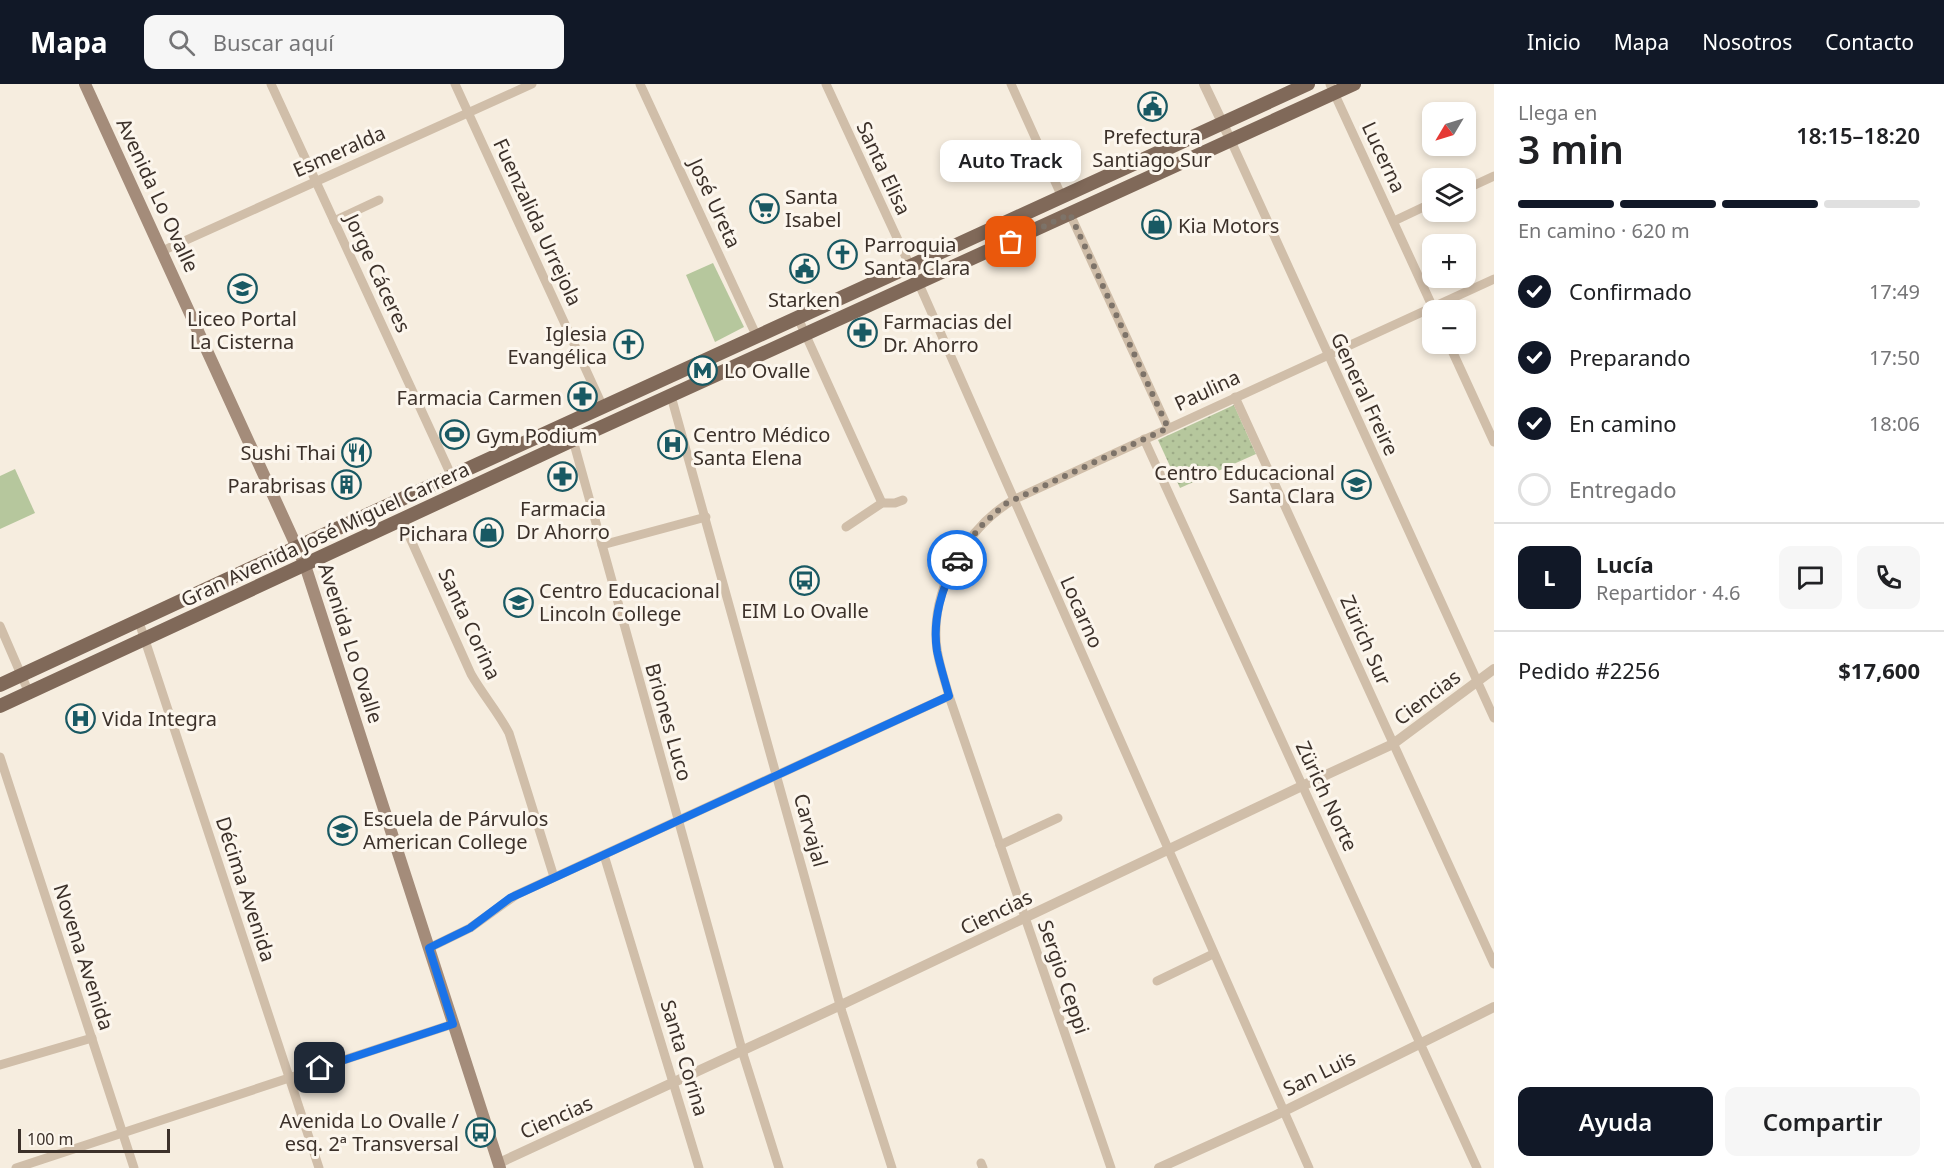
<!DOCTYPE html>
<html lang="es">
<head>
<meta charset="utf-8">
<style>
  :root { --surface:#fff; --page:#f6f6f6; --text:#202124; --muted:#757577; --line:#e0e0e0; --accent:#111827 }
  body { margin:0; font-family:"Noto Sans",sans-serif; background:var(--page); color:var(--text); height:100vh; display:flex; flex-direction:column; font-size:22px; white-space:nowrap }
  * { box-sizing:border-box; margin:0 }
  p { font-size:20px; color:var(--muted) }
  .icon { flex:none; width:33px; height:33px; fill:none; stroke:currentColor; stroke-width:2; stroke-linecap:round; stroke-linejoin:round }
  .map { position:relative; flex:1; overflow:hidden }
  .panel { display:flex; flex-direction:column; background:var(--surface); width:450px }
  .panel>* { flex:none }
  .needle { width:39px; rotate:232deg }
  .controls { position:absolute; left:1422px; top:18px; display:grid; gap:12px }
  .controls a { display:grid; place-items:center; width:54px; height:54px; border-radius:12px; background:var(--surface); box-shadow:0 3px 9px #0003; font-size:30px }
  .scale { position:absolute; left:18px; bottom:15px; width:152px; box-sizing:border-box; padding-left:6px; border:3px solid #3c312a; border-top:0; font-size:16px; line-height:21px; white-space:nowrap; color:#3c312a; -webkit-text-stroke:4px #fcf6ed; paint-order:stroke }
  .pin { position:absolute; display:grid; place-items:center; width:51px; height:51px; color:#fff; margin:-26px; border-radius:12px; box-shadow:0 3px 9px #0006 }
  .courier { position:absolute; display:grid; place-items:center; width:60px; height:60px; margin:-30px; border:4px solid #1a73e8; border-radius:50%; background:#fff; color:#222; box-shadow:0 2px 8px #0007 }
  .bubble { position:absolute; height:42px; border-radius:12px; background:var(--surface); box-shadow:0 3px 9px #0003; font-size:20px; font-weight:600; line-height:42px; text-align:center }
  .summary em { font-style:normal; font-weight:600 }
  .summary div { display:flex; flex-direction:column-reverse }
  .summary { display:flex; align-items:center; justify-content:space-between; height:102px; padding:0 24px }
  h1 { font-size:39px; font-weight:600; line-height:45px }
  .bar { display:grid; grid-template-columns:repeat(4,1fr); gap:9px 6px; align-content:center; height:72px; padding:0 24px }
  .bar i { height:8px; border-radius:4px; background:var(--line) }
  .bar .on { background:var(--accent) }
  .bar p { grid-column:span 4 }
  .line { display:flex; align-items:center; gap:15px; padding:0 24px; border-top:2px solid var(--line) }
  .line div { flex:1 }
  .round { display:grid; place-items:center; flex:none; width:63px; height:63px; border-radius:12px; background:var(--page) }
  ol { padding:0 24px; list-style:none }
  li { display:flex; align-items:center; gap:18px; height:66px }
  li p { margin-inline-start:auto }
  li .icon { padding:6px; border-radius:50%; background:var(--accent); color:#fff; stroke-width:4 }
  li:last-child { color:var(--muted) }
  li i { width:33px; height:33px; border:3px solid var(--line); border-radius:50% }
  .cta { display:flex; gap:12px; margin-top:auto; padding:12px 24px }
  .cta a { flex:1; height:69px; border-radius:12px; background:var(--accent); color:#fff; font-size:24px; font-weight:600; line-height:69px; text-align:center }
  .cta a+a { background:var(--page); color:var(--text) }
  header { display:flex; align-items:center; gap:36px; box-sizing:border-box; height:84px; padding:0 30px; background:var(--accent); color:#fff }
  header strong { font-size:28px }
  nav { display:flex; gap:33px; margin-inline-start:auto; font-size:21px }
  .search { width:420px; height:54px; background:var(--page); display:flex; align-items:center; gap:15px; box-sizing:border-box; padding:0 21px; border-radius:12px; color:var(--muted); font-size:22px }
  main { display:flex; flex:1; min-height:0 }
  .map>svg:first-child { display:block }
</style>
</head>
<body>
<header>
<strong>Mapa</strong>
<div class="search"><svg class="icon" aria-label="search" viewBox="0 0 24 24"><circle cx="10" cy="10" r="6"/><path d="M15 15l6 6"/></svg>Buscar aquí</div>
<nav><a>Inicio</a><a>Mapa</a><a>Nosotros</a><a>Contacto</a></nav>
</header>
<main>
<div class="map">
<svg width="1494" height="1084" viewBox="0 0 1494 1084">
  <defs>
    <pattern id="park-dots" width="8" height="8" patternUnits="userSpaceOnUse" patternTransform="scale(1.5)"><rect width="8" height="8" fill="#b6c79d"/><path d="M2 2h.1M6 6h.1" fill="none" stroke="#9dab87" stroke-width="1.8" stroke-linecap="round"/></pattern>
  </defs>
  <rect width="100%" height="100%" fill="#f6eddf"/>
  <!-- grass -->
  <g fill="#b6c79d">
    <path d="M713,179L744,243L715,258L686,191Z"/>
    <path d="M15,385L35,429L0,445V392Z"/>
  </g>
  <!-- park -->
  <path fill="url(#park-dots)" d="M1234,321L1256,370L1180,404L1158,356Z"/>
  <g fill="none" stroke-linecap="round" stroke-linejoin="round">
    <!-- minor -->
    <g stroke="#d0bea9" stroke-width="9">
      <path d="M271,0L452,393"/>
      <path d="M455,0L603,323"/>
      <path d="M640,0L757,253"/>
      <path d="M826,0L910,182"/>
      <path d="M1011,0L1062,113"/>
      <path d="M1330,0L1434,226"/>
      <path d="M1231,57L1494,634"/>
      <path d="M1466,105L1494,92"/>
      <path d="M1070,130L1168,344"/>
      <path d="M334,137L379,116"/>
      <path d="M1394,137L1432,119"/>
      <path d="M162,167L532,0"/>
      <path d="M919,200L1309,1084"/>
      <path d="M798,234L882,419"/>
      <path d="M1449,260L1494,358"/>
      <path d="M671,312L842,928L892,1084"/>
      <path d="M1235,313L1494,880"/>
      <path d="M563,342L568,346L573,356L744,973L779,1084"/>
      <path d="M1144,355L1477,1084"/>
      <path d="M402,436L471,590C483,611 498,628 509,649L554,793"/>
      <path d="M846,443L882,419H895L903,416"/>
      <path d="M602,461L706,433"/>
      <path d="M139,538L319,1084"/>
      <path d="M0,542L29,609"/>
      <path d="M0,673L134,1084"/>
      <path d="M1000,761L1058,734"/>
      <path d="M604,771L699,1084"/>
      <path d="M429,864L470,844L516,811L949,612"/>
      <path d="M1157,897L1213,870"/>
      <path d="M0,981L92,954"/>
      <path d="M981,1079L983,1084"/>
      <path d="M16,1084L453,940"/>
      <path d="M1111,1084L949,612C944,593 936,573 936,553C934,500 968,443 1013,416L1494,195"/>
    </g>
    <!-- tertiary -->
    <g stroke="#d0bea9" stroke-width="10">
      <path d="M1204,0L1231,57"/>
      <path d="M499,1079L841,921L1302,702L1393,660L1494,585"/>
      <path d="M1159,1084L1272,1033L1494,923"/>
    </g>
    <!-- secondary -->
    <path stroke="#a48c7a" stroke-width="12" d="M85,0L305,481L500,1084"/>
    <!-- primary -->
    <g stroke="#806959" stroke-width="14">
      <path d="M0,601L297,463L1308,0"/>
      <path d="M0,622L573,356L1354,0"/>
    </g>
  </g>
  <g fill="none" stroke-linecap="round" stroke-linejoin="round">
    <!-- done -->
    <path stroke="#7d7369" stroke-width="6" stroke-dasharray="0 10.8" d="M957,476L978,445L1005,420L1168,344L1070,130L1011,158"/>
    <!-- route -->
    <path stroke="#1a73e8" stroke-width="8" d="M320,984L453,940L429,864L470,844L510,814L949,612C945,597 940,582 937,567C932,536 942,503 957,476"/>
  </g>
  <!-- icons -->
  <defs>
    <symbol id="civic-ring" viewBox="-11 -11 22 22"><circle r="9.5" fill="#fcf6ed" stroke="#195963" stroke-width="1.5"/><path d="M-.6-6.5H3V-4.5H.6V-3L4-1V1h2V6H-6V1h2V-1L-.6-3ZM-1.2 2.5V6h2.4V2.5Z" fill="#195963"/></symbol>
    <symbol id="supermarket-ring" viewBox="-11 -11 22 22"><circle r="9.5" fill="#fcf6ed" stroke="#195963" stroke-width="1.5"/><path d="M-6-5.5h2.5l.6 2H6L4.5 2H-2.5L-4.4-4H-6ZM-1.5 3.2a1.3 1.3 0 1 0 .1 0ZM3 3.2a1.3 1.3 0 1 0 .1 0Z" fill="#195963"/></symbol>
    <symbol id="shop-ring" viewBox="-11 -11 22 22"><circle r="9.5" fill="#fcf6ed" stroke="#195963" stroke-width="1.5"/><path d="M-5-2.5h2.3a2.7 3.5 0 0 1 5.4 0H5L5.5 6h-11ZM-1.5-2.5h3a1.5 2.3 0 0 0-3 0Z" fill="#195963"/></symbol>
    <symbol id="church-ring" viewBox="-11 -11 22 22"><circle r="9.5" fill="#fcf6ed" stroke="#195963" stroke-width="1.5"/><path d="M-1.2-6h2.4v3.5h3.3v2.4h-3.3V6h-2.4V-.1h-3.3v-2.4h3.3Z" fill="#195963"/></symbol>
    <symbol id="school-ring" viewBox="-11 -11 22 22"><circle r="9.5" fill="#fcf6ed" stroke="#195963" stroke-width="1.5"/><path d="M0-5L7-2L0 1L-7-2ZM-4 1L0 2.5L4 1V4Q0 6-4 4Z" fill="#195963"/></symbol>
    <symbol id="pharmacy-ring" viewBox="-11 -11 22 22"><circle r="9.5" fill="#fcf6ed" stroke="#195963" stroke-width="1.5"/><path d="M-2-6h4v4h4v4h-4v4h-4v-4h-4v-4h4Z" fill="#195963"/></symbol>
    <symbol id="metro-ring" viewBox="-11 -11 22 22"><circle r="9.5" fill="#fcf6ed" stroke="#195963" stroke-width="1.5"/><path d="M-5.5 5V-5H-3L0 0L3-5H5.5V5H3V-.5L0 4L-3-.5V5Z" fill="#195963"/></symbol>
    <symbol id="stadium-ring" viewBox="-11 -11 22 22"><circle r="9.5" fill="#fcf6ed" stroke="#195963" stroke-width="1.5"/><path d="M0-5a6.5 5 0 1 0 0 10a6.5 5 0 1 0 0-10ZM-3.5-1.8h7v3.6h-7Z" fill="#195963"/></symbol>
    <symbol id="hospital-ring" viewBox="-11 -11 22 22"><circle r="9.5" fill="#fcf6ed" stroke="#195963" stroke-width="1.5"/><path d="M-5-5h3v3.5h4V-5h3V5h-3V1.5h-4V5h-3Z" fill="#195963"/></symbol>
    <symbol id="restaurant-ring" viewBox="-11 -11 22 22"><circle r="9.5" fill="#fcf6ed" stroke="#195963" stroke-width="1.5"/><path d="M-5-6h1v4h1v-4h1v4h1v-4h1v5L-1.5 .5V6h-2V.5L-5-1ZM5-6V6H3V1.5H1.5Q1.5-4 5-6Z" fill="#195963"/></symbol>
    <symbol id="building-ring" viewBox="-11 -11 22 22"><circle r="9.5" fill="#fcf6ed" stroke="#195963" stroke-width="1.5"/><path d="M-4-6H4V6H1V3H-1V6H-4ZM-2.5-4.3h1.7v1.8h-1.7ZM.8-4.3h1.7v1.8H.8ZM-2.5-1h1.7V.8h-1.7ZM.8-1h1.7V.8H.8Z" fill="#195963"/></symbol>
    <symbol id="bus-ring" viewBox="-11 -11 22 22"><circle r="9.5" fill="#fcf6ed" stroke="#195963" stroke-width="1.5"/><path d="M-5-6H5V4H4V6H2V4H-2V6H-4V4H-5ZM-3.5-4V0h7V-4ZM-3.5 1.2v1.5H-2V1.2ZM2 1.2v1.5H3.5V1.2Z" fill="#195963"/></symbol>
  </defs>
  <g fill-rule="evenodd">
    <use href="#civic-ring" x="1136" y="6" width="33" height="33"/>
    <use href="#supermarket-ring" x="748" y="108" width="33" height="33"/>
    <use href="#shop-ring" x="1140" y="124" width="33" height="33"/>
    <use href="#church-ring" x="826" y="154" width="33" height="33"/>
    <use href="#civic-ring" x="788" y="168" width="33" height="33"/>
    <use href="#school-ring" x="226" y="188" width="33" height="33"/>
    <use href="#pharmacy-ring" x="846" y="232" width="33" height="33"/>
    <use href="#church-ring" x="612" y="244" width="33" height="33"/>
    <use href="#metro-ring" x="686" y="270" width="33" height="33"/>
    <use href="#pharmacy-ring" x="566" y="296" width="33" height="33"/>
    <use href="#stadium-ring" x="438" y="334" width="33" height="33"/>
    <use href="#hospital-ring" x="656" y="344" width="33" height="33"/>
    <use href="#restaurant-ring" x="340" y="352" width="33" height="33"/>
    <use href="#pharmacy-ring" x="546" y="376" width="33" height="33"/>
    <use href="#school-ring" x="1340" y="384" width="33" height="33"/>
    <use href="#building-ring" x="330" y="384" width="33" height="33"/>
    <use href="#shop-ring" x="472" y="432" width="33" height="33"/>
    <use href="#bus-ring" x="788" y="480" width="33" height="33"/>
    <use href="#school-ring" x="502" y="502" width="33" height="33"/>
    <use href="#hospital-ring" x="64" y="618" width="33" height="33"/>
    <use href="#school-ring" x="326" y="730" width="33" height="33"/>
    <use href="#bus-ring" x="464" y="1032" width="33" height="33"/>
  </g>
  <g text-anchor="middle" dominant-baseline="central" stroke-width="6" stroke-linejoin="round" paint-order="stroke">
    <!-- poi labels -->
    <g font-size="20" fill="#3c312a" stroke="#fcf6ed" text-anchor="start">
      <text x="1152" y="52" text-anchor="middle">Prefectura<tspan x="1152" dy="23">Santiago Sur</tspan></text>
      <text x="785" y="112">Santa<tspan x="785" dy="23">Isabel</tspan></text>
      <text x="1178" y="141">Kia Motors</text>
      <text x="864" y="160">Parroquia<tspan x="864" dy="23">Santa Clara</tspan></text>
      <text x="804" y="215" text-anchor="middle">Starken</text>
      <text x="242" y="234" text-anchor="middle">Liceo Portal<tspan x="242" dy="23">La Cisterna</tspan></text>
      <text x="883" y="237">Farmacias del<tspan x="883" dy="23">Dr. Ahorro</tspan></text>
      <text x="607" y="249" text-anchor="end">Iglesia<tspan x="607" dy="23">Evangélica</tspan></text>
      <text x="724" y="286">Lo Ovalle</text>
      <text x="562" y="313" text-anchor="end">Farmacia Carmen</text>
      <text x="693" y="350">Centro Médico<tspan x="693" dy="23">Santa Elena</tspan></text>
      <text x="476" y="351">Gym Podium</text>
      <text x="336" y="368" text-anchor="end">Sushi Thai</text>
      <text x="1335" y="388" text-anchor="end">Centro Educacional<tspan x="1335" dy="23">Santa Clara</tspan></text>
      <text x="326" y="401" text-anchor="end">Parabrisas</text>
      <text x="563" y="424" text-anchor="middle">Farmacia<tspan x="563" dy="23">Dr Ahorro</tspan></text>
      <text x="468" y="449" text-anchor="end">Pichara</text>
      <text x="539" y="506">Centro Educacional<tspan x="539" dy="23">Lincoln College</tspan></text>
      <text x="805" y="526" text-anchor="middle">EIM Lo Ovalle</text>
      <text x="102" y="634">Vida Integra</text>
      <text x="363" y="734">Escuela de Párvulos<tspan x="363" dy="23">American College</tspan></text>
      <text x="459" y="1036" text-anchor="end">Avenida Lo Ovalle /<tspan x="459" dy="23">esq. 2ª Transversal</tspan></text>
    </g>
    <!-- street labels -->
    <g font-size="20" fill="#3c312a" stroke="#fcf6ed">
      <text transform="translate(339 67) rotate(-24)">Esmeralda</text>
      <text transform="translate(1384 73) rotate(65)">Lucerna</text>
      <text transform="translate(884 84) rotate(65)">Santa Elisa</text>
      <text transform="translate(158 111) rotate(65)">Avenida Lo Ovalle</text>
      <text transform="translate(715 119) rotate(65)">José Ureta</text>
      <text transform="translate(538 138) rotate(65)">Fuenzalida Urrejola</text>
      <text transform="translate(378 189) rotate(65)">Jorge Cáceres</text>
      <text transform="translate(1207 306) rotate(-25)">Paulina</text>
      <text transform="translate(1365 310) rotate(65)">General Freire</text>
      <text transform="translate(325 450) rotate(-25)">Gran Avenida José Miguel Carrera</text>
      <text transform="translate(1082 528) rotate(66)">Locarno</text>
      <text transform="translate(470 540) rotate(65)">Santa Corina</text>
      <text transform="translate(1366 556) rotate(66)">Zürich Sur</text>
      <text transform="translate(351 559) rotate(72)">Avenida Lo Ovalle</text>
      <text transform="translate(1427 613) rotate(-37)">Ciencias</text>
      <text transform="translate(669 638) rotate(74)">Briones Luco</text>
      <text transform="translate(1327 712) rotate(65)">Zürich Norte</text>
      <text transform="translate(811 746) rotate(74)">Carvajal</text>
      <text transform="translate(246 805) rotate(72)">Décima Avenida</text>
      <text transform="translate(996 828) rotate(-26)">Ciencias</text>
      <text transform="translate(84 873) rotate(72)">Novena Avenida</text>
      <text transform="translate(1064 893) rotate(71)">Sergio Ceppi</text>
      <text transform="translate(685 974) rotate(73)">Santa Corina</text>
      <text transform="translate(1319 989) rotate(-26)">San Luis</text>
      <text transform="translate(556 1033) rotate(-24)">Ciencias</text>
    </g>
  </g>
</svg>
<div class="controls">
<a><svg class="needle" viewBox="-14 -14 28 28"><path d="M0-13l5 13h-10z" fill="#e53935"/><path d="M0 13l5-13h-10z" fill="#757577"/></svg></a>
<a><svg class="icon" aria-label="layers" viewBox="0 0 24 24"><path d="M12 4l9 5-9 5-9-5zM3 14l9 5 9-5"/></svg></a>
<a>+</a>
<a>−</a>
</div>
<div class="scale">100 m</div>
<div class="pin" style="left:1011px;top:158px;background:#ea580c"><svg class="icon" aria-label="bag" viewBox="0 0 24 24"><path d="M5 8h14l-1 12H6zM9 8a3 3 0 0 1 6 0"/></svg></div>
<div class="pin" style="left:320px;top:984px;background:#1f2937"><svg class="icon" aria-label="home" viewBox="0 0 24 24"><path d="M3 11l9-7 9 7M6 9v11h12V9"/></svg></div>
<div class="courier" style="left:957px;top:476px"><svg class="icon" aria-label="car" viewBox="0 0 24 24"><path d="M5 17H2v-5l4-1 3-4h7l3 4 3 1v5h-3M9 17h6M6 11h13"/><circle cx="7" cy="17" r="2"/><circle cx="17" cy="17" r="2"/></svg></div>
<div class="bubble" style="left:940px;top:56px;width:141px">Auto Track</div>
</div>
<section class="panel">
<div class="summary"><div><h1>3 min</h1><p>Llega en</p></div><em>18:15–18:20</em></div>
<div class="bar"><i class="on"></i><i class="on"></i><i class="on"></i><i></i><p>En camino · 620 m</p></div>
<ol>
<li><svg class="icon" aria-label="check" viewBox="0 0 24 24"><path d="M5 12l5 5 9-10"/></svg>Confirmado<p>17:49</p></li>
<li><svg class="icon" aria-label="check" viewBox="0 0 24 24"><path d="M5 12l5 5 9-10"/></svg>Preparando<p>17:50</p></li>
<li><svg class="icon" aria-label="check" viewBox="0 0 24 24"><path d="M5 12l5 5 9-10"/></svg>En camino<p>18:06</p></li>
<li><i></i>Entregado</li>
</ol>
<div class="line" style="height:108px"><b class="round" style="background:var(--accent);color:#fff">L</b><div><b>Lucía</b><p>Repartidor · 4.6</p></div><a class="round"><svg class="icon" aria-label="chat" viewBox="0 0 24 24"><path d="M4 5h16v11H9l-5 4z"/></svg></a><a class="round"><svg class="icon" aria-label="phone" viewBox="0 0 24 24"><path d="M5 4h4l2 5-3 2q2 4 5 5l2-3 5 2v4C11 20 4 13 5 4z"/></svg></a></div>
<div class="line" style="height:78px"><div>Pedido #2256</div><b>$17,600</b></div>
<div class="cta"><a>Ayuda</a><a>Compartir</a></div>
</section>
</main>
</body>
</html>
